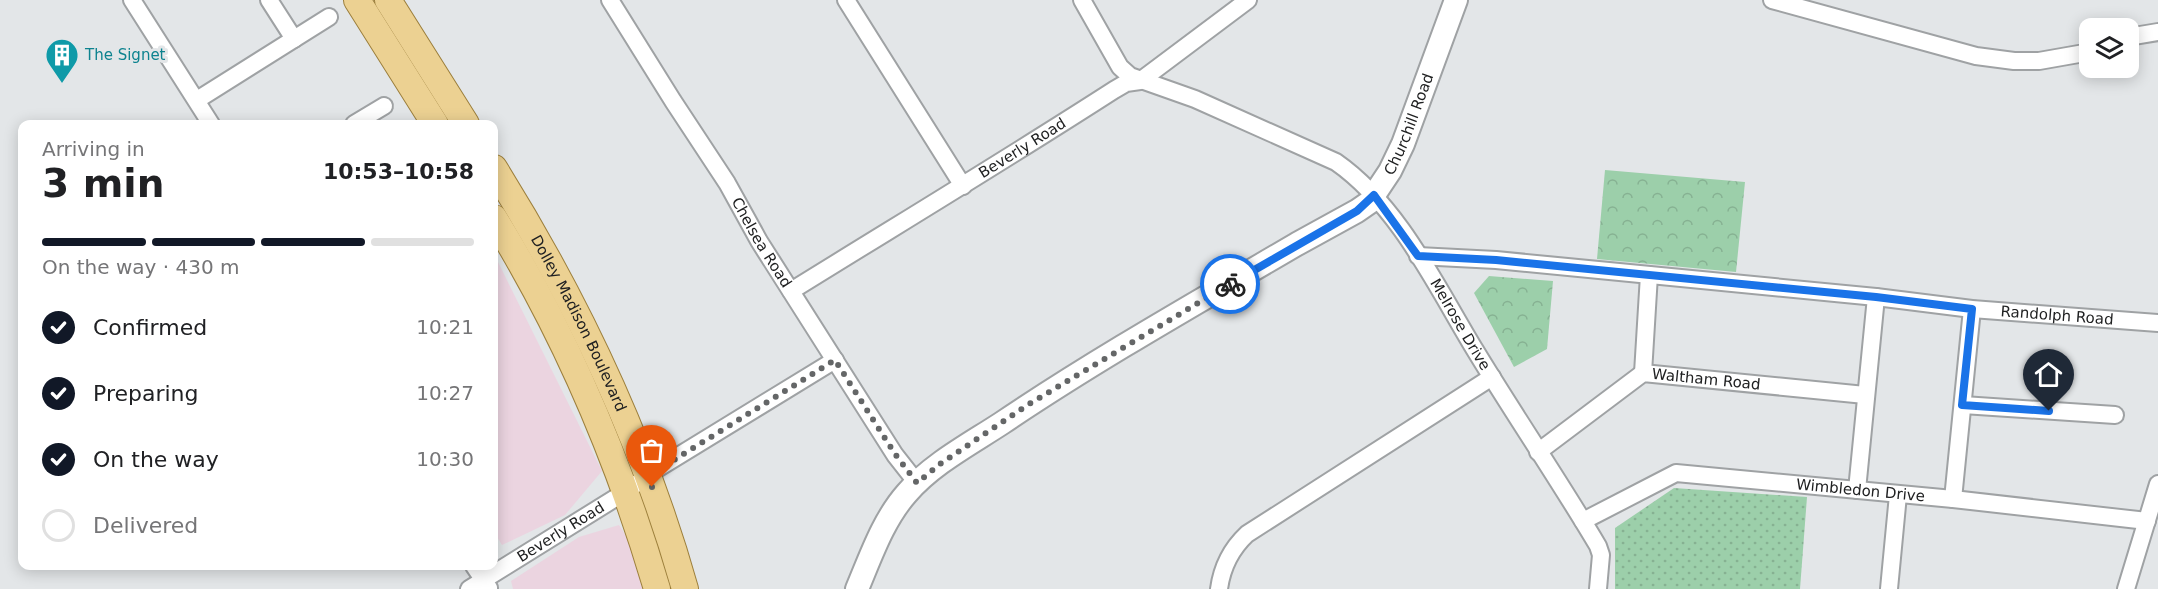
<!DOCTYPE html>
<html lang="en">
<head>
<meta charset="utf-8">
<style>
  :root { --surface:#fff; --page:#f6f6f6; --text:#202124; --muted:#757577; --line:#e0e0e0; --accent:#111827 }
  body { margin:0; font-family:"DejaVu Sans",sans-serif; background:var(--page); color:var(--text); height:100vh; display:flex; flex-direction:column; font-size:22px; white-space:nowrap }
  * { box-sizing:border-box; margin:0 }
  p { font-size:20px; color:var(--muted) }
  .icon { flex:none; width:33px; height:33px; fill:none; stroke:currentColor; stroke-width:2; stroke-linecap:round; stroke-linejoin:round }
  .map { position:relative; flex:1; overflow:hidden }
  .sheet { position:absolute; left:18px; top:120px; width:480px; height:450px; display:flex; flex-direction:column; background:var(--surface); border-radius:12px; box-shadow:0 3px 15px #0003 }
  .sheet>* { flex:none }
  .buttons { position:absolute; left:2079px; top:18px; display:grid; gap:12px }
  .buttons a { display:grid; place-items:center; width:60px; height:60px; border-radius:12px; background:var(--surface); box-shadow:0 3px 15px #0003; font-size:30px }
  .pin { position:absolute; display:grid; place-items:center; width:51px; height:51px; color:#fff; margin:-62px -26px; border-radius:50% 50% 50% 0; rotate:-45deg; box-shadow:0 0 6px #0007 }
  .pin .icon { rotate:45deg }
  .courier { position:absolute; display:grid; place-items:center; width:60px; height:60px; margin:-30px; border:4px solid #1a73e8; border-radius:50%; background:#fff; color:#222; box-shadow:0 2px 8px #0007 }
  .head em { font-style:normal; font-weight:700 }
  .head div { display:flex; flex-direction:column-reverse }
  .head { display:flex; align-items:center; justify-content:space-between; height:102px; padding:0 24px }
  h1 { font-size:39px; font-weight:700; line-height:45px }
  .bar { display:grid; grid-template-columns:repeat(4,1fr); gap:9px 6px; align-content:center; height:72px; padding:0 24px }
  .bar i { height:8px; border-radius:4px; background:var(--line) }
  .bar .selected { background:var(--accent) }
  .bar p { grid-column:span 4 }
  ol { padding:0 24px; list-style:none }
  li { display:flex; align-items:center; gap:18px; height:66px }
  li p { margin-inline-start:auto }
  li .icon { padding:6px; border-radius:50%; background:var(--accent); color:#fff; stroke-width:4 }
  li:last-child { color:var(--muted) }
  li i { width:33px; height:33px; border:3px solid var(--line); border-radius:50% }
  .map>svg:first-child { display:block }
</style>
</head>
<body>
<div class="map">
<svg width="2158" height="589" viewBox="0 0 2158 589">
  <defs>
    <pattern id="forest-crowns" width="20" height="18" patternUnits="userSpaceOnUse" patternTransform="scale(1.5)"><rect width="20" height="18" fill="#9ccfaa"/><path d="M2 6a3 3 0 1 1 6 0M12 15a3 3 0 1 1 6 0" fill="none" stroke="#86b192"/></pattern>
    <pattern id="park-dots" width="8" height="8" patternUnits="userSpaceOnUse" patternTransform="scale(1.5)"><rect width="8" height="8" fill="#9ccfaa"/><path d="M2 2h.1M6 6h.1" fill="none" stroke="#86b192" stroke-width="1.8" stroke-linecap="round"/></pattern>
  </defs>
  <rect width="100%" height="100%" fill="#e3e6e8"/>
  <!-- commercial -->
  <g fill="#ebd4e0">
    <path d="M494,254L602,471L565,515L502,545L494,532Z"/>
    <path d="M619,525L633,547L643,589H513L511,581L579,537Z"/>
  </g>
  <!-- forest -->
  <g fill="url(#forest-crowns)">
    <path d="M1605,170L1745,182L1736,272L1597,259Z"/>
    <path d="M1489,276L1553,281L1547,349L1514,367L1474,293Z"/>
  </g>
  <!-- park -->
  <path fill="url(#park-dots)" d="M1674,488L1807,497L1800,589H1615V528Z"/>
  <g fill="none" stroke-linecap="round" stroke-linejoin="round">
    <defs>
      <g id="street">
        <path d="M132,0L211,124"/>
        <path d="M269,0L294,39"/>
        <path id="s1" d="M610,0L673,101L727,183L759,241L895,455L917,483"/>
        <path d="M846,0L963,186"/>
        <path id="s2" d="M1082,0L1120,67L1130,76L1195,99L1336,162C1399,206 1436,286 1475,350C1515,416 1559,480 1598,546L1601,555L1598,589"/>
        <path d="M1772,0L1976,56L2014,61H2039L2090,52"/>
        <path d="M2128,37L2158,32"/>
        <path d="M197,100L329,17"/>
        <path d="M354,124L384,106"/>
        <path id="s3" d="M1418,256L1496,260L1876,297L1972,309L2158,323"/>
        <path id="s4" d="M791,291C899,224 1007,159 1114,90L1126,83L1140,81L1248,0"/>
        <path d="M1643,373L1649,275"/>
        <path d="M1963,405L2115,415"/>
        <path id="s5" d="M1538,452L1643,373L1865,395"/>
        <path d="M1857,490L1876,297"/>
        <path d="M1953,499L1972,309"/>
        <path id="s6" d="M1583,521L1676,473L1953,499L2147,521"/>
        <path d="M474,566L489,588"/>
        <path id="s7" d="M469,589L625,492L657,469L835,360"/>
        <path d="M1219,589C1222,567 1231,549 1247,534L1492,377"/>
        <path d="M1889,589L1898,495"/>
        <path d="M2126,589L2158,484"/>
      </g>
      <g id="secondary">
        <path id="s8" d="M857,589C871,556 883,520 907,493C932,464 970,444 1002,423C1097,359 1198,302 1297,244L1357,211L1370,202L1374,195L1390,171L1403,144L1456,0"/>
      </g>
      <g id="primary">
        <path d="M357,0L435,124"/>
        <path d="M388,0L466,124"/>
        <path id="s9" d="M494,168C576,299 643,440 685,589"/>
        <path d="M494,218C565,333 619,460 657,589"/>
      </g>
    </defs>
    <!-- street casing -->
    <use href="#street" stroke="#9fa2a4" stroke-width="20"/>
    <!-- secondary casing -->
    <use href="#secondary" stroke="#9fa2a4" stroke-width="26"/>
    <!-- primary casing -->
    <use href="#primary" stroke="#9c7f3c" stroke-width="28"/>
    <!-- street -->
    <use href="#street" stroke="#fff" stroke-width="16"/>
    <!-- secondary -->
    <use href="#secondary" stroke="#fff" stroke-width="22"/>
    <!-- primary -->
    <use href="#primary" stroke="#ecd192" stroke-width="26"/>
  </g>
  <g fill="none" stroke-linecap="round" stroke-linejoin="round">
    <!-- done -->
    <path stroke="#646667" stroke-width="6" stroke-dasharray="0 10.8" d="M652,487L648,476L835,360L895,454L917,483L940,464L1029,404L1230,284"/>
    <!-- route -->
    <path stroke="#1a73e8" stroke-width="8" d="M1230,284L1357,211L1374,195L1418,256L1496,260L1876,297L1972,309L1962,405L2049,411"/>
  </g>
  <!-- icons -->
  <defs>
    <symbol id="building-pin" viewBox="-11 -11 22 30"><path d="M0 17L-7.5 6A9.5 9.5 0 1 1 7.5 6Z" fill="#0f9aa8" stroke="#e3e6e8"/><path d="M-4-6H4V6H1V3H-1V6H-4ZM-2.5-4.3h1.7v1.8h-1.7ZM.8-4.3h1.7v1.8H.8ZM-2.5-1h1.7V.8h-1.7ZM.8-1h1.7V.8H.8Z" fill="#fff"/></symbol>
  </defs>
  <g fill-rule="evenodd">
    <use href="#building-pin" x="43" y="36" width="38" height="52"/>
  </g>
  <g text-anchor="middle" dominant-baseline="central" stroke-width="6" stroke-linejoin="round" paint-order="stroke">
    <!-- culture labels -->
    <g font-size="15" fill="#0d838f" stroke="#e3e6e8" text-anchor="start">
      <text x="85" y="55">The Signet</text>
    </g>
    <!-- street labels -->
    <g font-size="15" fill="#202122" stroke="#e3e6e8">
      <text stroke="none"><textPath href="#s8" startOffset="744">Churchill Road</textPath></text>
      <text stroke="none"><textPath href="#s4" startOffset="272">Beverly Road</textPath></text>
      <text stroke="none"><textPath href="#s1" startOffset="286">Chelsea Road</textPath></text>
      <text stroke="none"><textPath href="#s3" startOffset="642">Randolph Road</textPath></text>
      <text stroke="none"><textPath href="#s9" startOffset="177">Dolley Madison Boulevard</textPath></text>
      <text stroke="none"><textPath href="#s2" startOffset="520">Melrose Drive</textPath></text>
      <text stroke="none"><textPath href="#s5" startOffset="195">Waltham Road</textPath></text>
      <text stroke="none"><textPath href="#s6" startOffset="290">Wimbledon Drive</textPath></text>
      <text stroke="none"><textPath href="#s7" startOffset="108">Beverly Road</textPath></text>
    </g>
  </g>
</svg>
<div class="buttons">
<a><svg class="icon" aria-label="layers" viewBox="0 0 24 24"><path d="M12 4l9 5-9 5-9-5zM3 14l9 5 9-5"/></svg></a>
</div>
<div class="pin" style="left:652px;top:487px;background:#ea580c"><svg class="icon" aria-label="bag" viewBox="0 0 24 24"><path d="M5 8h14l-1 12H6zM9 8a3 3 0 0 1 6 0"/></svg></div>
<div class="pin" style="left:2049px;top:411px;background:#1f2937"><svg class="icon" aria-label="home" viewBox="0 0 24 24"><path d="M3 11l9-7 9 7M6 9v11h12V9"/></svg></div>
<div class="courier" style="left:1230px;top:284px"><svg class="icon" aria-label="bike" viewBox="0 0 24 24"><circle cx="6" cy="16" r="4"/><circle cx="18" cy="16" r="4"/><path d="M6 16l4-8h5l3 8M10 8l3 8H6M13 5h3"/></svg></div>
<section class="sheet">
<div class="head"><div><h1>3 min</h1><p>Arriving in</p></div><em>10:53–10:58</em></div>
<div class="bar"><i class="selected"></i><i class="selected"></i><i class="selected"></i><i></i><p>On the way · 430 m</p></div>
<ol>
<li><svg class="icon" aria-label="check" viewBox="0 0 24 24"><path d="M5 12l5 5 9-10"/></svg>Confirmed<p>10:21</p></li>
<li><svg class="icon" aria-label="check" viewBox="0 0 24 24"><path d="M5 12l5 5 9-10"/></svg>Preparing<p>10:27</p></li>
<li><svg class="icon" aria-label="check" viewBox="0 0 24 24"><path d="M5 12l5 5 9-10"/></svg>On the way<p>10:30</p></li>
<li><i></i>Delivered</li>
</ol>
</section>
</div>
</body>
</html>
